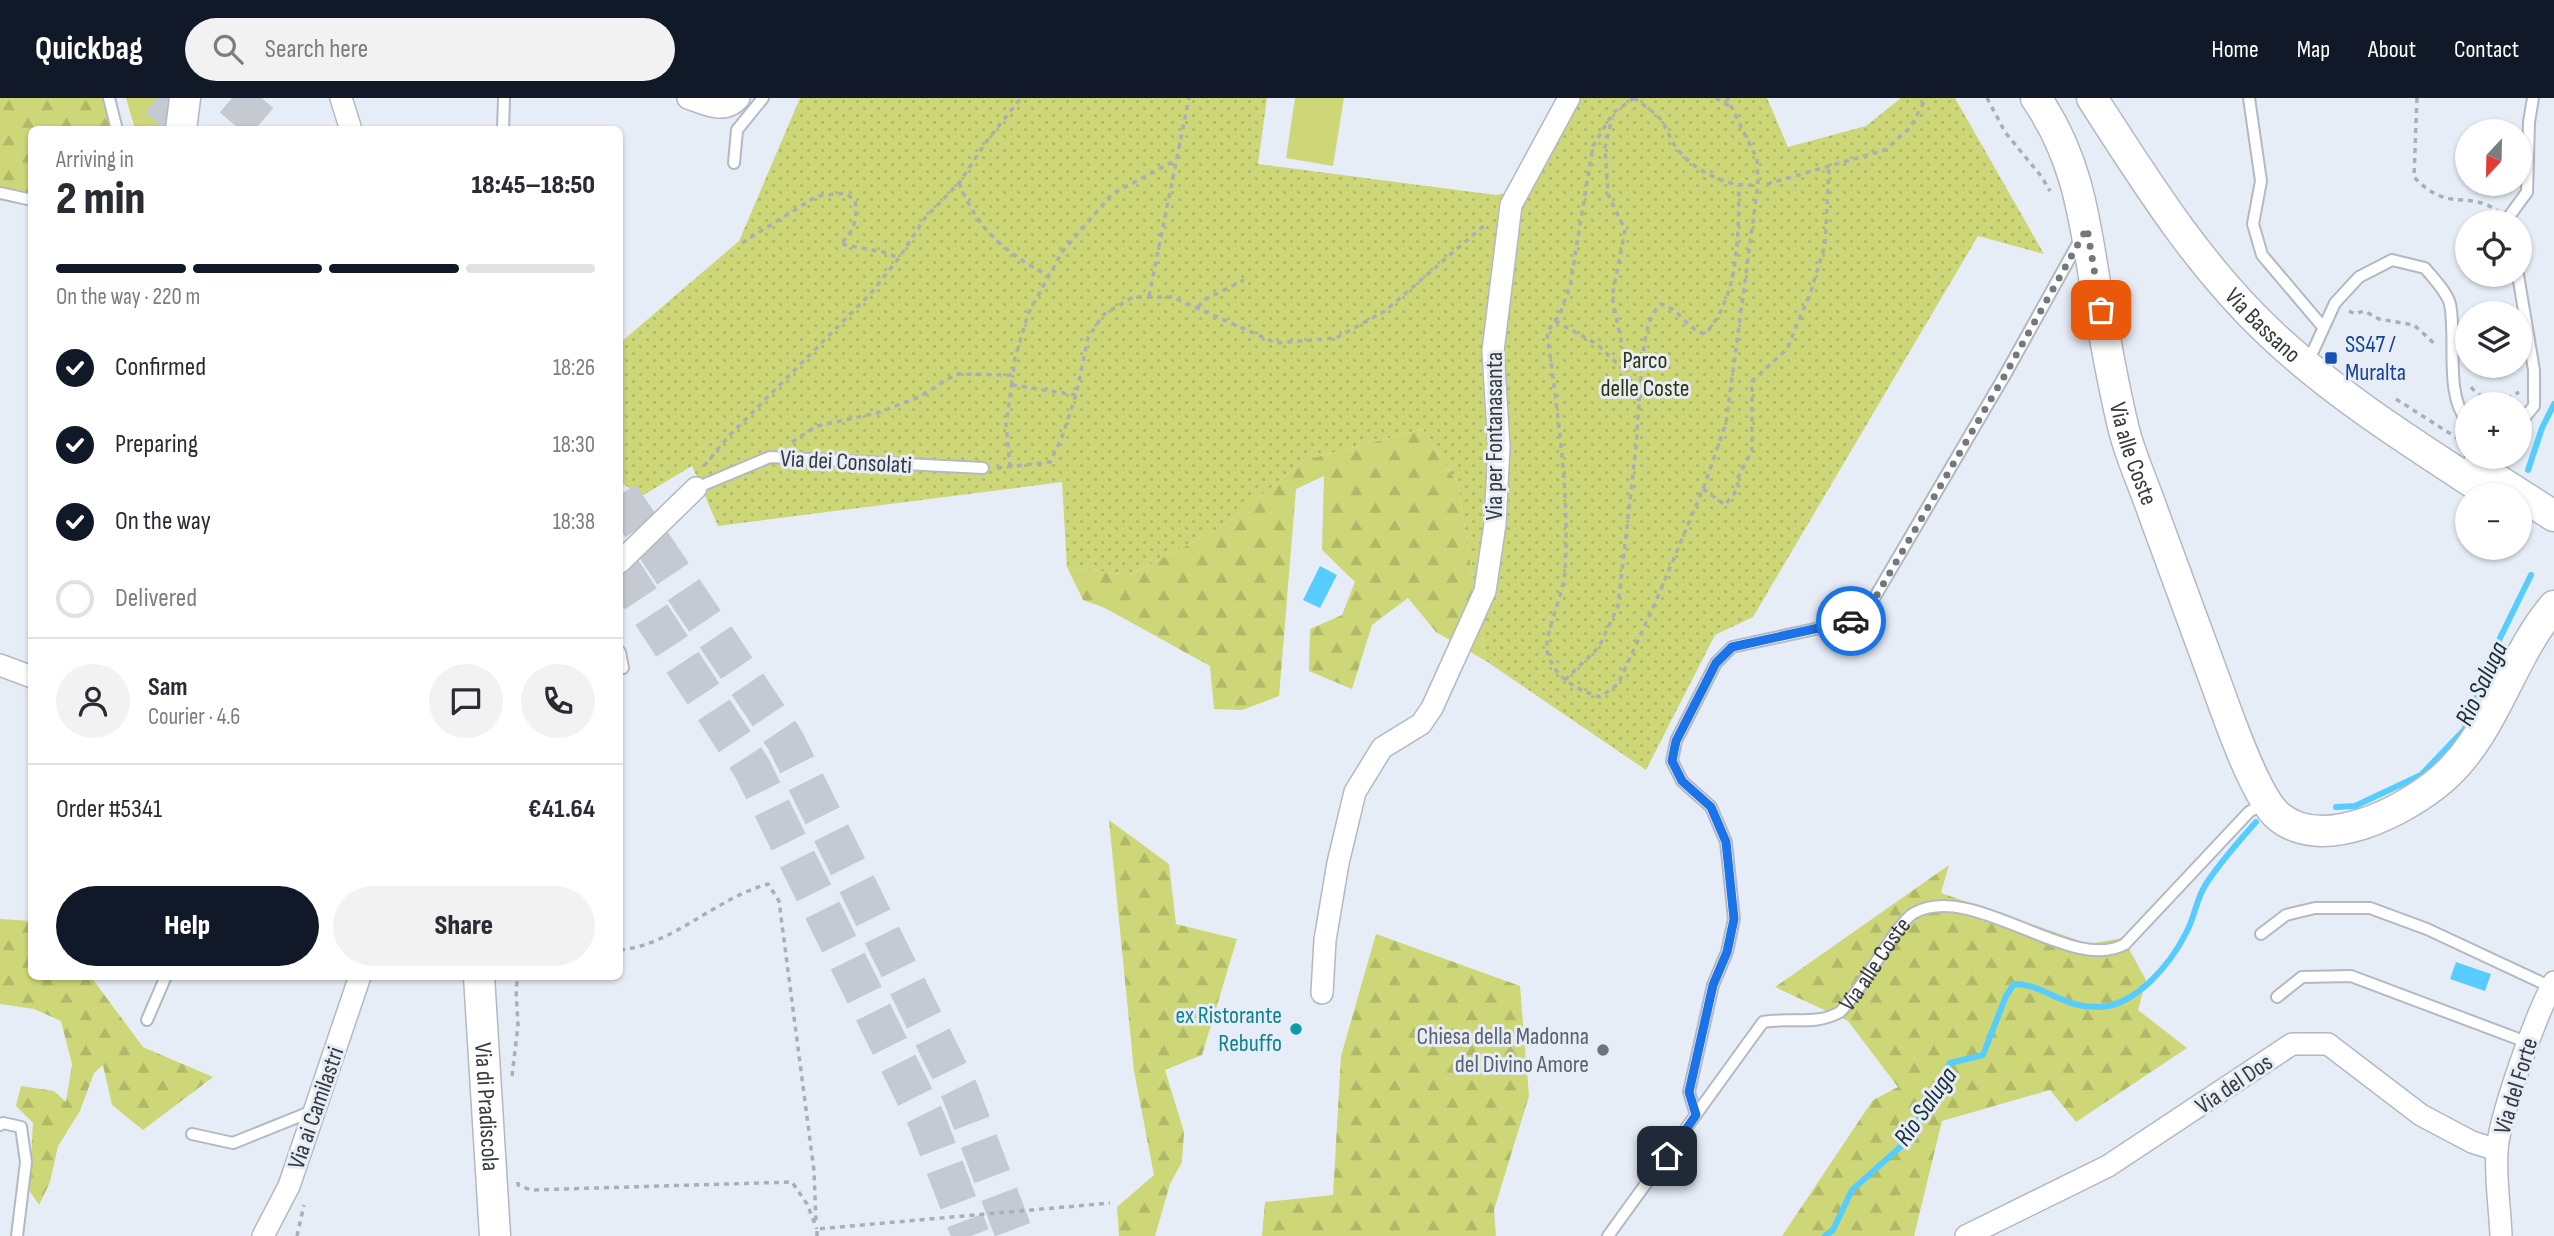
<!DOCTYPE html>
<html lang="en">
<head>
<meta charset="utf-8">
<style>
  :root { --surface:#fff; --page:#f2f2f3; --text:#2b2b33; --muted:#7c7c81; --line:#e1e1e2; --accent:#111827 }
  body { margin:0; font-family:"Sofia Sans Condensed",sans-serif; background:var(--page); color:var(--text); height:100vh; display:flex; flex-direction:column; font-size:26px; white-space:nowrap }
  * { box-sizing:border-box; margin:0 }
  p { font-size:23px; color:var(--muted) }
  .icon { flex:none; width:38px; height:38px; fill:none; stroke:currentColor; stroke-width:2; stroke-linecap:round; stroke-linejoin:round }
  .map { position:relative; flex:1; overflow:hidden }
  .sheet { position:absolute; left:28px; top:28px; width:595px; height:854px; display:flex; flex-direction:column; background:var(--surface); border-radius:10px; box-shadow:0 2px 5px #0004 }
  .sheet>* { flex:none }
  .needle { width:46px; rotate:202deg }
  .tools { position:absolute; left:2455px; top:21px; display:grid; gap:14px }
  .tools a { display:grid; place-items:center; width:77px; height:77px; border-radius:50%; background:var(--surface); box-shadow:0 2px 5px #0004; font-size:35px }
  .pin { position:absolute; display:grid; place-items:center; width:60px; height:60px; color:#fff; margin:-30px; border-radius:14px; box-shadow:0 4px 10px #0006 }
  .courier { position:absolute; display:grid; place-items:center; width:70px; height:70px; margin:-35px; border:5px solid #1a73e8; border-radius:50%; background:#fff; color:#222; box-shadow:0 2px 9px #0007 }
  .overview em { font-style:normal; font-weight:800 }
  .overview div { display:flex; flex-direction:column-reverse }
  .overview { display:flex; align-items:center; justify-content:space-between; height:119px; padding:0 28px }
  h1 { font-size:46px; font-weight:800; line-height:52px }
  .bar { display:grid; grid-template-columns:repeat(4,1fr); gap:10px 7px; align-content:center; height:84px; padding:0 28px }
  .bar i { height:9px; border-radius:5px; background:var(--line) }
  .bar .current { background:var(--accent) }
  .bar p { grid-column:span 4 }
  .line { display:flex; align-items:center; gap:18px; padding:0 28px; border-top:2px solid var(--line) }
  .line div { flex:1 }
  .round { display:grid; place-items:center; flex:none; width:74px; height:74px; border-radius:37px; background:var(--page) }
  ol { padding:0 28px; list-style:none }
  li { display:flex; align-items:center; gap:21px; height:77px }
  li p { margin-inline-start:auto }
  li .icon { padding:7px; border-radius:50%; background:var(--accent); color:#fff; stroke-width:4 }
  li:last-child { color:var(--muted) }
  li i { width:38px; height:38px; border:4px solid var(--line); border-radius:50% }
  .action { display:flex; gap:14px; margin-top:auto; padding:14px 28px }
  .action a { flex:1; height:80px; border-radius:42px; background:var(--accent); color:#fff; font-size:28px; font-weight:800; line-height:80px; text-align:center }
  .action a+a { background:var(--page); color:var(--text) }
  header { display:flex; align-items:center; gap:42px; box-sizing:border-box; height:98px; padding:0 35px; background:var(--accent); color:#fff }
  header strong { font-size:33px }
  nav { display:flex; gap:38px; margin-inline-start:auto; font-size:24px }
  .search { width:490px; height:63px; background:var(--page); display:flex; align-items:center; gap:18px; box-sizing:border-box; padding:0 24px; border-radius:38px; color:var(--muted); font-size:26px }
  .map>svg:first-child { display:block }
</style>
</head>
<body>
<header>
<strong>Quickbag</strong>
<div class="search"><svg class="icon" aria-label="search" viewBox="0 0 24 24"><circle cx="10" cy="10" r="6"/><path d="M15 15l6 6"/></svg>Search here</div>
<nav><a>Home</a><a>Map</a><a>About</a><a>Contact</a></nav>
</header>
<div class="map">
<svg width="2554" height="1138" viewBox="0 0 2554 1138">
  <defs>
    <pattern id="forest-firs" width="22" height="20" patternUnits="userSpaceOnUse" patternTransform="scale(1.75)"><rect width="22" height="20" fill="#cdd777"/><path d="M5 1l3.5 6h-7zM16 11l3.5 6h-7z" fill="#b1b968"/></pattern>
    <pattern id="park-dots" width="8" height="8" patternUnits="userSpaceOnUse" patternTransform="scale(1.75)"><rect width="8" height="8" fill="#cdd777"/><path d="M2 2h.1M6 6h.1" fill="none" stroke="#b1b968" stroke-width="1.8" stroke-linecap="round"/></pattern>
  </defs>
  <rect width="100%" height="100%" fill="#e7edf7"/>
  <!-- grass -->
  <g fill="#cdd777">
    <path d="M126,0H176L173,31H135Z"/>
    <path d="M1295,0H1344L1333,68L1286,60Z"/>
  </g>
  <!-- forest -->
  <g fill="url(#forest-firs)">
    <path d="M0,0H109L117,31L32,32L31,102L0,95Z"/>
    <path d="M1423,331L1458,386L1486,563L1436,534L1408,500L1372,527L1352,591L1309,573L1310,531L1342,517L1355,484L1322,452L1324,378L1296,391L1279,598L1242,612L1214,611L1210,568L1105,510L1083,502L1067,469L1130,477L1222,429L1305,362Z"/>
    <path d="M1109,722L1169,766L1176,826L1237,841L1202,957L1165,972L1184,1034L1182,1064L1170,1086L1155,1138H1119L1117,1109L1154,1077L1134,973Z"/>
    <path d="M1949,767L1941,795L2089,846L2123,840L2146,882L2138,912L2187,950L2076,1024L2050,992L1942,1023L1914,1138H1782L1873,1002L1898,989L1848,923L1775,889Z"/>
    <path d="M0,821L31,823L32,878L91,879L143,949L213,979L143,1032L112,1007L103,967L94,975L80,1013L58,1048L50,1084L39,1107L29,1092L33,1025L16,1008L21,988L54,993L66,1004L72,966L61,923L34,911L0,906Z"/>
    <path d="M1376,836L1520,888L1529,998L1494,1112L1496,1138H1262L1265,1104L1333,1097L1341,958Z"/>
  </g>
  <!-- park -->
  <path fill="url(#park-dots)" d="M800,0H1267L1258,66L1496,97L1534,89L1579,0H1767L1788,49L1866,28L1901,0H1955L2044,156L1978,138L1753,519L1715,537L1646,672L1486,563L1458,386L1423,331L1305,362L1222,429L1130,477L1067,469L1062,384L718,428L692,368L642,398L620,384V245L739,143Z"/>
  <!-- water -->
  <g fill="#57cdff">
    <path d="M1320,468L1337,477L1320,510L1303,502Z"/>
    <path d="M2456,864L2491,876L2485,893L2450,881Z"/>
  </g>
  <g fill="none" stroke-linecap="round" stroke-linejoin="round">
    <!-- stream -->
    <g stroke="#57cdff" stroke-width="6">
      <path d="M2528,372L2542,330L2554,306"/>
      <path d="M2336,709L2355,708L2421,677L2464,632L2500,540L2531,477"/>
      <path d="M1825,1138L1833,1132L1852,1092L1907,1043L1950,965L1983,957L2006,898L2014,886C2044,886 2064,911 2100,909C2137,907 2171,865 2186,835C2195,819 2196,801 2206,786C2221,763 2238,744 2256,724"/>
    </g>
    <!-- highway-tunnel -->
    <g stroke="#c4c9d2" stroke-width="38" stroke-dasharray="38 19" stroke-linecap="butt">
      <path d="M157,0L197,32"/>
      <path d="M232,0L270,32"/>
      <path d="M620,397L785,642L960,994L1015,1138"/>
      <path d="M620,469L752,670L927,1023L971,1138"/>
    </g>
    <defs>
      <g id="lane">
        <path d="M109,0L117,32"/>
        <path d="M2249,0L2261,83L2253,126L2262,157L2323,229"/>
        <path d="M503,32L504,0"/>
        <path d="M734,65L737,32L763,0"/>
        <path d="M0,95L32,102"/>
        <path d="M2508,124V120L2527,94L2529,24L2533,0"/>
        <path d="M2518,177L2534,272V308L2520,325"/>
        <path d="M2308,264L2335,205L2359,179L2392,162L2425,170C2433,180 2447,194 2450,206C2457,241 2444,298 2468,324"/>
        <path d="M696,390L770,359L983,370"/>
        <path d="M620,554L623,570"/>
        <path d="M2261,836L2286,817L2315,810H2370L2427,831L2551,889"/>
        <path d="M2277,899L2302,879L2351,878L2529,945"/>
        <path d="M147,922L166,878"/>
        <path d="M1696,1017L1689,994L1713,887L1727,854L1734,821L1726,744L1711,709L1682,683L1672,663L1676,643L1716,565L1732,549L1852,523L1869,509L2005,277L2081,140"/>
        <path d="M0,1027L3,1025L21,1029L26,1064L17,1138"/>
        <path d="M192,1036L233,1045L315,1012"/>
        <path id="s1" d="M1608,1138L1763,924C1791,919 1815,928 1840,914C1861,894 1896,825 1914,815C1973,782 2072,877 2125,846L2249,714L2264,705"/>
      </g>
      <g id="street">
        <path d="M341,0L351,32"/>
        <path d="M688,0C705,6 725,17 739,0"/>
        <path d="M620,464L696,390"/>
        <path d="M0,567L32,579"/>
        <path d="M1322,895L1325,842L1338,765L1355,694L1382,650L1421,626L1432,610L1485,493L1495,426L1499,349L1493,253L1511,107L1569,0"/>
        <path d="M263,1138L289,1088L360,878"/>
        <path d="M1966,1138L2108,1068L2292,946H2328L2421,1017L2472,1044L2497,1052"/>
        <path d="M2501,1138C2500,1110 2495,1080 2497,1052C2500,1017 2536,916 2554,884"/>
      </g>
      <g id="secondary">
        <path id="s2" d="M2036,0C2076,58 2084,116 2095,185C2104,234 2112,284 2124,332C2131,360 2144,387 2153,414C2174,472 2196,530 2217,588C2228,618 2255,698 2278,718C2323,756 2405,713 2442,681C2495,635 2509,561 2554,508"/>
        <path id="s3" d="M2092,0C2146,84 2199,169 2272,237C2338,299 2417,348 2492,397"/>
        <path d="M181,32L185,0"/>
        <path d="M2477,369L2554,418"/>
        <path id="s4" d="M479,878L495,1138"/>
      </g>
    </defs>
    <!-- lane casing -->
    <use href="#lane" stroke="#b3b8c2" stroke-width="14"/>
    <!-- street casing -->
    <use href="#street" stroke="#b3b8c2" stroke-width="24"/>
    <!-- secondary casing -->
    <use href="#secondary" stroke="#b3b8c2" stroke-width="33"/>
    <!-- path -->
    <g stroke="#aaafb7" stroke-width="3.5" stroke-dasharray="5 5" stroke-linecap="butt">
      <path d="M1634,0L1613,15L1593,48L1570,188L1560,216L1547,234C1557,314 1570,393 1565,474C1564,493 1544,539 1547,552C1553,579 1575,591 1600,599L1618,586L1656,503L1703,391L1726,325L1758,86L1757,61L1727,0"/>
      <path d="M1634,0C1643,7 1657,15 1663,25C1668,32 1670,42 1676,49C1691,71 1726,89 1752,87"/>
      <path d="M1716,0L1729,8"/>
      <path d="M1987,0L2005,34L2041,78L2050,93"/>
      <path d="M2417,0L2414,79C2448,115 2464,92 2497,112"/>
      <path d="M959,85C978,132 1005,155 1049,178"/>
      <path d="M1767,86L1885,52L1910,30L1926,0"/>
      <path d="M742,145L817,98L845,95L855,102C858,121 854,134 840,146L883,154L899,160"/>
      <path d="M1149,198L1189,0"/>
      <path d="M1198,209L1204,202L1244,182"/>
      <path d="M2349,213L2355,216L2364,213L2379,221L2414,227L2437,248"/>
      <path d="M1555,223L1597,246L1627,275"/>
      <path d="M1012,287L1076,297"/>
      <path d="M2471,289C2485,306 2503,305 2519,294"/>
      <path d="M2396,301L2468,347"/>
      <path d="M1639,303C1643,276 1640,224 1661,206C1679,210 1686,231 1705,236C1740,198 1738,136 1739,88"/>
      <path d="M792,344L817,328L877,315L919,299L956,276L1013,277L1015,260L1028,216L1062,154L1112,96L1176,62"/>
      <path d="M704,368L728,339L871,195L899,160L925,120L959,85L989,40L1021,0"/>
      <path d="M1010,369L1006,327L1013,277"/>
      <path d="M997,370L1050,364L1062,339L1076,297L1088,240L1103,217L1133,199H1172L1276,245L1336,240L1385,213L1487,125"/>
      <path d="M1703,391L1725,407L1739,389L1736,383L1752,353V283L1787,251L1811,193L1825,147L1829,70"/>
      <path d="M1565,582L1599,549L1618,508L1636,349L1639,305L1628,276L1612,199L1625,132L1608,96L1605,49L1612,20"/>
      <path d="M620,852C673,847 716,800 768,786L779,803L814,1073L816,1125"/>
      <path d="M512,978L518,927L516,891L518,878"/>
      <path d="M518,1084V1087L531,1092L792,1084L807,1106L817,1131"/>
      <path d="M297,1138L304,1107"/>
      <path d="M817,1138V1131L1110,1105"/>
    </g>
    <!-- lane -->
    <use href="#lane" stroke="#fff" stroke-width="10"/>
    <!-- street -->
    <use href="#street" stroke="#fff" stroke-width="21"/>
    <!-- secondary -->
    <use href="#secondary" stroke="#fff" stroke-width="30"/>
  </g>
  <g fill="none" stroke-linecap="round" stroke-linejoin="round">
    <!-- done -->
    <path stroke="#74787e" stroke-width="7" stroke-dasharray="0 12.6" d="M1851,523L1870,509L2005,277L2087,130L2101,212"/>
    <!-- route -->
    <path stroke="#1a73e8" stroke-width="9" d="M1667,1058L1696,1017L1689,994L1713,887L1727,854L1734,821L1726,744L1711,709L1682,683L1672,663L1676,643L1716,565L1732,549L1851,523"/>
  </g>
  <!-- markers -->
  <rect fill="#1a4fb4" stroke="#e7edf7" stroke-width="2.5" x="2324" y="253" width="14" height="14" rx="3.5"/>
  <circle fill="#0f9aa8" stroke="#e7edf7" stroke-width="2.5" cx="1296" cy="931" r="7"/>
  <circle fill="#6b7280" stroke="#e7edf7" stroke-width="2.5" cx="1603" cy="952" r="7"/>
  <g text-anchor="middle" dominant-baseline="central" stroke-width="6" stroke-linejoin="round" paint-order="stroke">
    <!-- street labels -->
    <g font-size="24" fill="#36393d" stroke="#e7edf7">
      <text stroke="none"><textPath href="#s3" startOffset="285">Via Bassano</textPath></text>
      <text transform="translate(1494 338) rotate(-90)">Via per Fontanasanta</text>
      <text stroke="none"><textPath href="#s2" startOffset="371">Via alle Coste</textPath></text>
      <text transform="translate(846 364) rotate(3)">Via dei Consolati</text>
      <text stroke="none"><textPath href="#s1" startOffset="402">Via alle Coste</textPath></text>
      <text transform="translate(2234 986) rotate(-34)">Via del Dos</text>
      <text transform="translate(2516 988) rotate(-73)">Via del Forte</text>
      <text stroke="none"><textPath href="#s4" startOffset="131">Via di Pradiscola</textPath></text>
      <text transform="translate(316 1010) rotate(-71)">Via ai Camilastri</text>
    </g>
    <!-- transit labels -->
    <g font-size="24" fill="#164399" stroke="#e7edf7" text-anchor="start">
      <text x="2345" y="246">SS47 /<tspan x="2345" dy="28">Muralta</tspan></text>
    </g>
    <!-- park labels -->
    <g font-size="24" fill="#313408" stroke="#e7edf7">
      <text x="1645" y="262">Parco<tspan x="1645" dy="28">delle Coste</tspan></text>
    </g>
    <!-- culture labels -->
    <g font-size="24" fill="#0d838f" stroke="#e7edf7" text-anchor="end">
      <text x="1282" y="917">ex Ristorante<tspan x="1282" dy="28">Rebuffo</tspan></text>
    </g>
    <!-- worship labels -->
    <g font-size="24" fill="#5b616d" stroke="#e7edf7" text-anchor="end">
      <text x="1589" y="938">Chiesa della Madonna<tspan x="1589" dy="28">del Divino Amore</tspan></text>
    </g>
    <!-- water labels -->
    <g font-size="26" font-style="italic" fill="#1a2e38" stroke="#e7edf7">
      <text transform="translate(2482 586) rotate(-65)">Rio Saluga</text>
      <text transform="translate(1926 1009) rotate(-55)">Rio Saluga</text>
    </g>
  </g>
</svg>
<div class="tools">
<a><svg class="needle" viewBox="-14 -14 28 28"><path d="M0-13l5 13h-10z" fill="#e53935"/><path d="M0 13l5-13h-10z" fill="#7c7c81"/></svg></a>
<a><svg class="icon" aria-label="locate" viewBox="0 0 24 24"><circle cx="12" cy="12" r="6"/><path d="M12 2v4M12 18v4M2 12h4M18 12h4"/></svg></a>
<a><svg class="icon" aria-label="layers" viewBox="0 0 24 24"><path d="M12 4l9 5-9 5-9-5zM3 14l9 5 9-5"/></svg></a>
<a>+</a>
<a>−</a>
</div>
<div class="pin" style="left:2101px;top:212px;background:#ea580c"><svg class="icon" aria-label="bag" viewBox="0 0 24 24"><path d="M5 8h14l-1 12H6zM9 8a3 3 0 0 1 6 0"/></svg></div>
<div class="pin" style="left:1667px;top:1058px;background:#1f2937"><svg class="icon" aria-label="home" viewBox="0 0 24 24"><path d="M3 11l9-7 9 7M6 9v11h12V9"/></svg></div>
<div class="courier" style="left:1851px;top:523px"><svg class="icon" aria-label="car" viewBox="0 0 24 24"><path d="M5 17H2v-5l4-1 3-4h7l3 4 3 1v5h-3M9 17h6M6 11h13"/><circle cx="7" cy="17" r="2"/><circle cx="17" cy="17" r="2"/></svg></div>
<section class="sheet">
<div class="overview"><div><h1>2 min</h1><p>Arriving in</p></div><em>18:45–18:50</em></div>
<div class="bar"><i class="current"></i><i class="current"></i><i class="current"></i><i></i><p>On the way · 220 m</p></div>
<ol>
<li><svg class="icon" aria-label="check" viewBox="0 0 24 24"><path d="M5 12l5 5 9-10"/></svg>Confirmed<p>18:26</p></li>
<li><svg class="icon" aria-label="check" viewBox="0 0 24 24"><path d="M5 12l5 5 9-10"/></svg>Preparing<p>18:30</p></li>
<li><svg class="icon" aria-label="check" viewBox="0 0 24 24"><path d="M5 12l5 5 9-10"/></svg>On the way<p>18:38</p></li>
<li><i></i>Delivered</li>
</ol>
<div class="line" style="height:126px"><a class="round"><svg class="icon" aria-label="person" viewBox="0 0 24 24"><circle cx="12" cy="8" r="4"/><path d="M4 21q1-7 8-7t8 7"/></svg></a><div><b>Sam</b><p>Courier · 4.6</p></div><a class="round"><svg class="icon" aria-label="chat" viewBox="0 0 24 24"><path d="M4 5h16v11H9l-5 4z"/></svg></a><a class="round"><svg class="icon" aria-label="phone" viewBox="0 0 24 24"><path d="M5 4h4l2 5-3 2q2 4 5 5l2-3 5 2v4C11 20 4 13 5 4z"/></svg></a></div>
<div class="line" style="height:91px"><div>Order #5341</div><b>€41.64</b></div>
<div class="action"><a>Help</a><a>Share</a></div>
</section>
</div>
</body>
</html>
